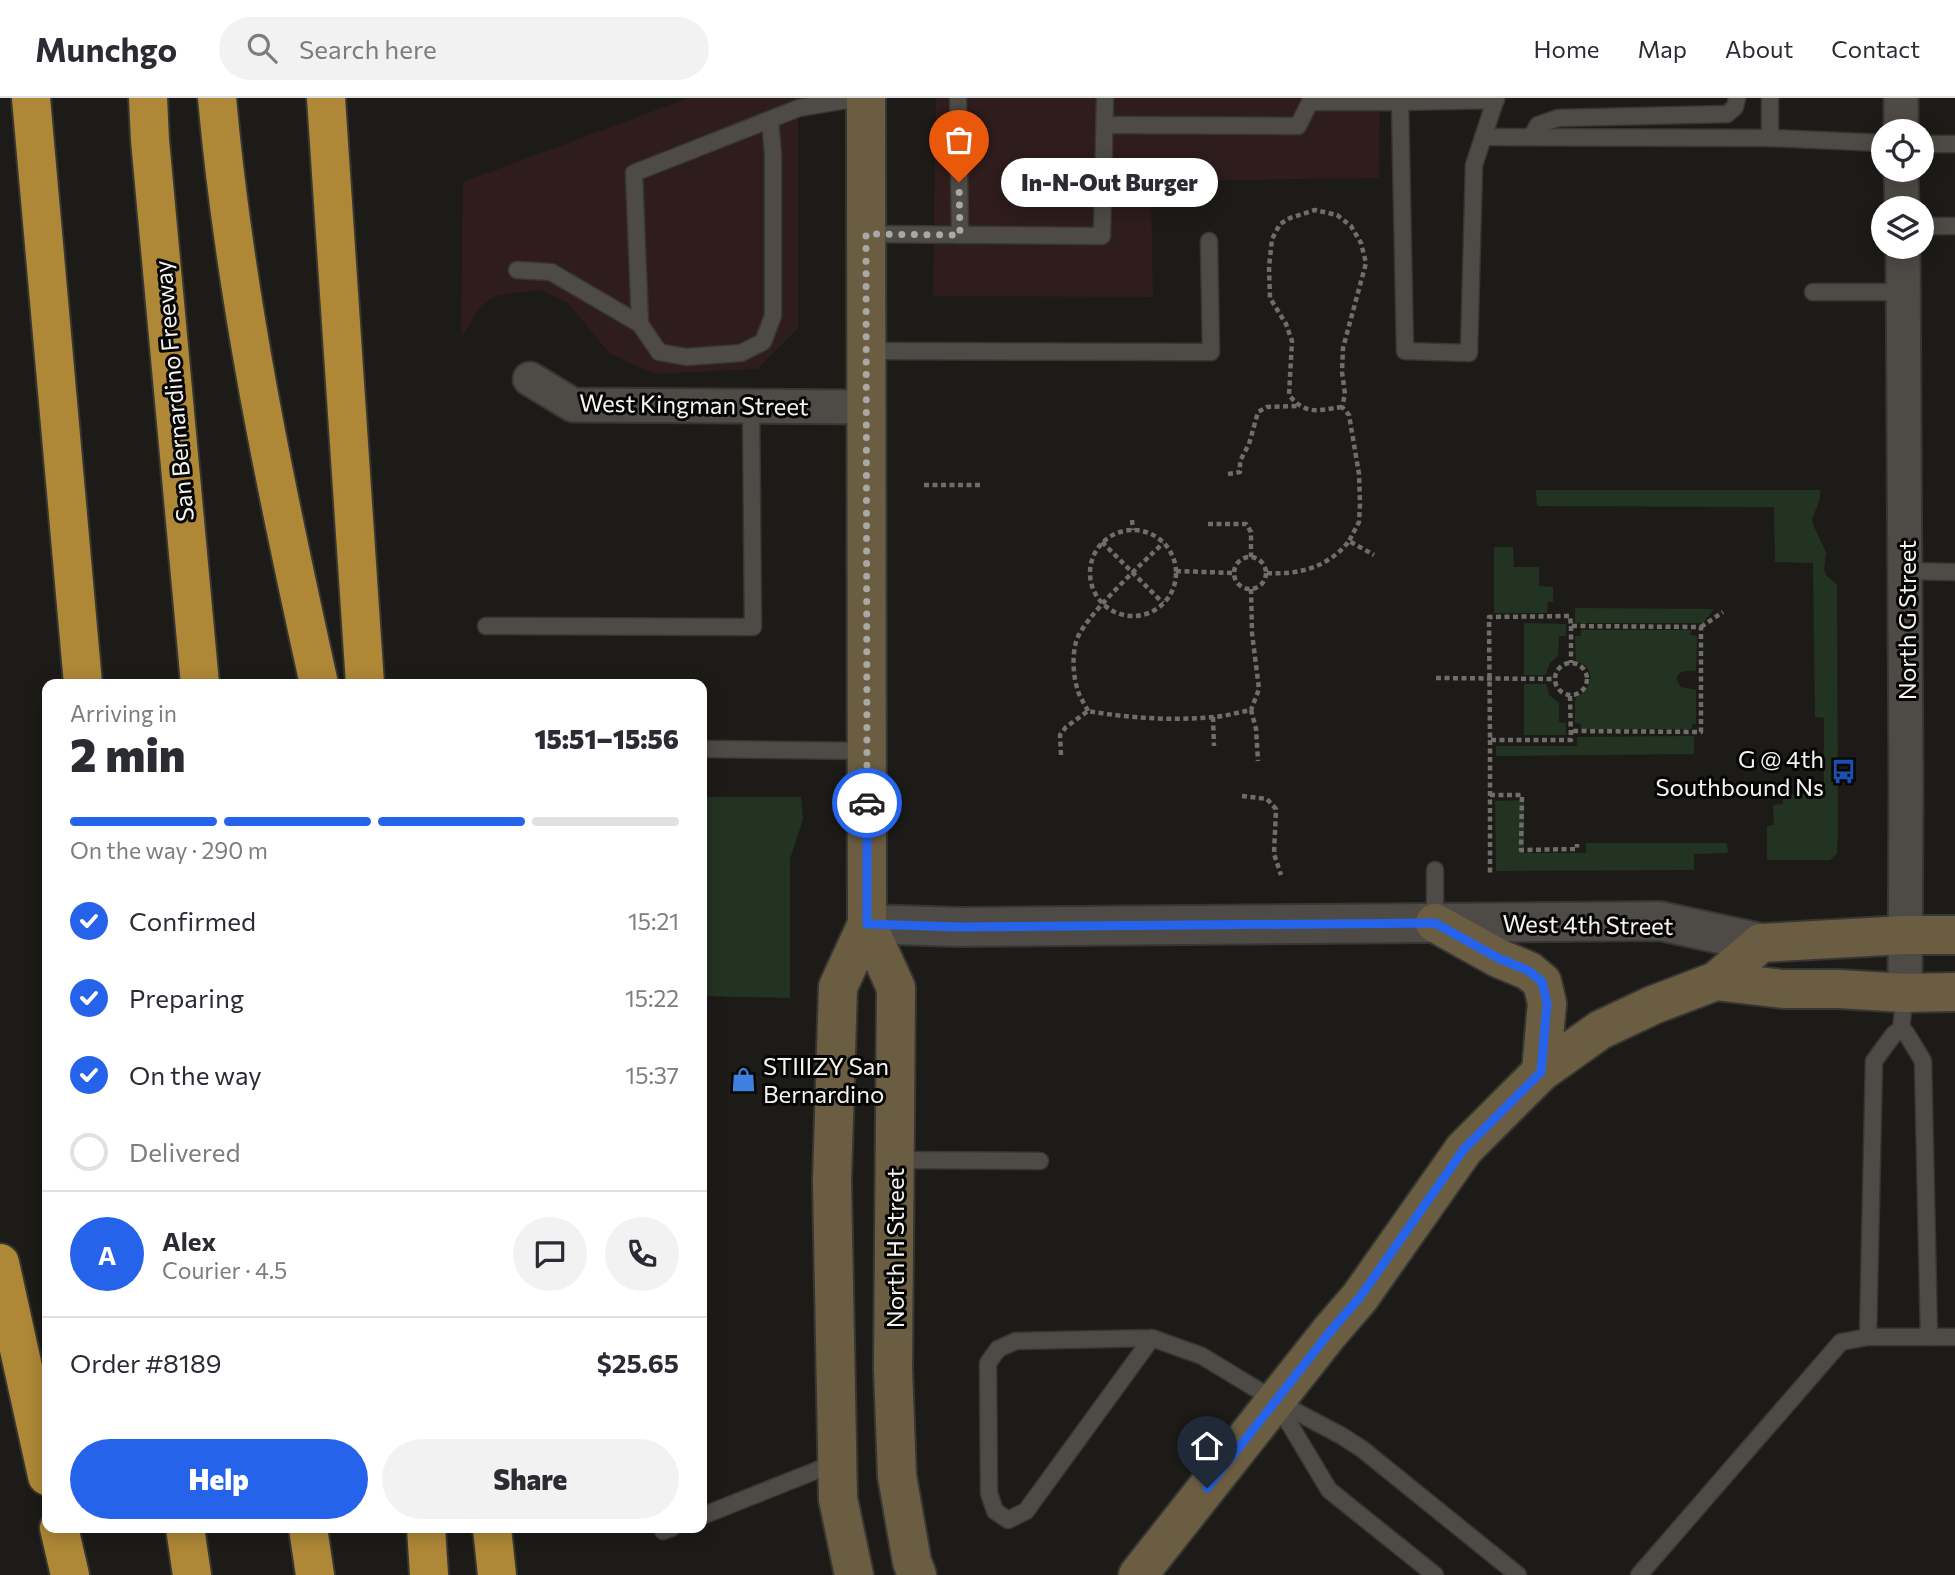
<!DOCTYPE html>
<html lang="en">
<head>
<meta charset="utf-8">
<style>
  :root { --surface:#fff; --page:#f2f2f3; --text:#2b2b33; --muted:#7c7c81; --line:#e1e1e2; --accent:#2563eb }
  body { margin:0; font-family:Commissioner,sans-serif; background:var(--page); color:var(--text); height:100vh; display:flex; flex-direction:column; font-size:26px; white-space:nowrap }
  * { box-sizing:border-box; margin:0 }
  p { font-size:23px; color:var(--muted) }
  .icon { flex:none; width:38px; height:38px; fill:none; stroke:currentColor; stroke-width:2; stroke-linecap:round; stroke-linejoin:round }
  .map { position:relative; flex:1; overflow:hidden }
  .panel { position:absolute; left:42px; top:581px; width:665px; height:854px; display:flex; flex-direction:column; background:var(--surface); border-radius:14px; box-shadow:0 4px 18px #0003 }
  .panel>* { flex:none }
  .buttons { position:absolute; left:1871px; top:21px; display:grid; gap:14px }
  .buttons a { display:grid; place-items:center; width:63px; height:63px; border-radius:50%; background:var(--surface); box-shadow:0 4px 18px #0003; font-size:35px }
  .pin { position:absolute; display:grid; place-items:center; width:60px; height:60px; color:#fff; margin:-72px -30px; border-radius:50% 50% 50% 0; rotate:-45deg; box-shadow:0 0 7px #0007 }
  .pin .icon { rotate:45deg }
  .courier { position:absolute; display:grid; place-items:center; width:70px; height:70px; margin:-35px; border:5px solid #2563eb; border-radius:50%; background:#fff; color:#222; box-shadow:0 2px 9px #0007 }
  .bubble { position:absolute; height:49px; border-radius:24px; background:var(--surface); box-shadow:0 4px 18px #0003; font-size:23px; font-weight:800; line-height:49px; text-align:center }
  .headline em { font-style:normal; font-weight:800 }
  .headline div { display:flex; flex-direction:column-reverse }
  .headline { display:flex; align-items:center; justify-content:space-between; height:119px; padding:0 28px }
  h1 { font-size:46px; font-weight:800; line-height:52px }
  .bar { display:grid; grid-template-columns:repeat(4,1fr); gap:10px 7px; align-content:center; height:84px; padding:0 28px }
  .bar i { height:9px; border-radius:5px; background:var(--line) }
  .bar .selected { background:var(--accent) }
  .bar p { grid-column:span 4 }
  .line { display:flex; align-items:center; gap:18px; padding:0 28px; border-top:2px solid var(--line) }
  .line div { flex:1 }
  .round { display:grid; place-items:center; flex:none; width:74px; height:74px; border-radius:37px; background:var(--page) }
  ol { padding:0 28px; list-style:none }
  li { display:flex; align-items:center; gap:21px; height:77px }
  li p { margin-inline-start:auto }
  li .icon { padding:7px; border-radius:50%; background:var(--accent); color:#fff; stroke-width:4 }
  li:last-child { color:var(--muted) }
  li i { width:38px; height:38px; border:4px solid var(--line); border-radius:50% }
  .cta { display:flex; gap:14px; margin-top:auto; padding:14px 28px }
  .cta a { flex:1; height:80px; border-radius:42px; background:var(--accent); color:#fff; font-size:28px; font-weight:800; line-height:80px; text-align:center }
  .cta a+a { background:var(--page); color:var(--text) }
  header { display:flex; align-items:center; gap:42px; box-sizing:border-box; height:98px; padding:0 35px; background:var(--surface); border-bottom:2px solid var(--line) }
  header strong { font-size:33px }
  nav { display:flex; gap:38px; margin-inline-start:auto; font-size:24px }
  .search { width:490px; height:63px; background:var(--page); display:flex; align-items:center; gap:18px; box-sizing:border-box; padding:0 24px; border-radius:38px; color:var(--muted); font-size:26px }
  .map>svg:first-child { display:block }
</style>
</head>
<body>
<header>
<strong>Munchgo</strong>
<div class="search"><svg class="icon" aria-label="search" viewBox="0 0 24 24"><circle cx="10" cy="10" r="6"/><path d="M15 15l6 6"/></svg>Search here</div>
<nav><a>Home</a><a>Map</a><a>About</a><a>Contact</a></nav>
</header>
<div class="map">
<svg width="1955" height="1477" viewBox="0 0 1955 1477">
  <rect width="100%" height="100%" fill="#1d1b17"/>
  <!-- commercial -->
  <g fill="#2f1c1c">
    <path d="M688,0H798V230L757,271L655,276L610,256L568,205L541,192L498,197L481,208L461,240L463,84Z"/>
    <path d="M936,0H1380L1379,80L1177,83L1162,84L1151,88L1153,199L933,198Z"/>
  </g>
  <!-- green -->
  <g fill="#233322">
    <path d="M1536,392H1820V401L1812,421L1814,429L1826,454L1824,471L1826,477L1837,487L1838,731L1837,755L1830,762H1767V728L1774,727L1773,707L1783,706V696H1821V688L1824,687V620L1815,619L1813,465L1775,464L1774,409L1537,408Z"/>
    <path d="M1494,449H1513L1514,469H1539V488L1553,489V504H1548L1547,515H1494Z"/>
    <path d="M1575,510L1714,511L1703,525H1575Z"/>
    <path d="M1524,525L1566,526V538H1559L1558,558L1550,565L1545,577H1524Z"/>
    <path d="M1581,532H1691L1690,537L1697,538L1696,573C1684,572 1670,575 1681,589L1696,592V626H1692V631H1581V626L1575,625V601C1592,591 1599,571 1576,563L1575,538H1581Z"/>
    <path d="M1524,586H1546L1549,597L1559,605V624L1566,625V637H1524Z"/>
    <path d="M1694,638V656L1496,658V648H1577V639Z"/>
    <path d="M702,699H801L803,721L790,761V900L702,898Z"/>
    <path d="M1524,702V755H1586V745H1727L1728,755L1694,756V772L1496,773L1495,703Z"/>
  </g>
  <g fill="none" stroke-linecap="round" stroke-linejoin="round">
    <defs>
      <g id="service">
        <path d="M958,0L960,137"/>
        <path d="M1312,4H1400L1405,253L1469,255L1474,67L1496,0"/>
        <path d="M1400,4L1496,2"/>
        <path d="M1105,27L1298,28L1312,0"/>
        <path d="M1483,39L1770,40L1883,45"/>
        <path d="M1531,39L1538,27L1558,20L1727,16L1735,9L1737,0"/>
        <path d="M1770,40V0"/>
        <path d="M1922,46H1955"/>
        <path d="M1922,128H1955"/>
        <path d="M866,136L1102,138L1105,0"/>
        <path d="M517,172L551,174L640,226L634,75L799,10L859,0"/>
        <path d="M1813,194H1903"/>
        <path d="M640,226L659,254L686,259L741,255L763,244L773,218V57L770,22"/>
        <path d="M866,253L1211,254L1209,143"/>
        <path d="M1905,473L1955,474"/>
        <path d="M486,528L753,529L751,308"/>
        <path d="M702,651L866,653"/>
        <path d="M1435,772V825"/>
        <path d="M1901,931L1906,935L1923,963L1929,1239"/>
        <path d="M894,1062L1040,1063"/>
        <path d="M1868,1239L1874,963L1894,936L1901,931L1905,895"/>
        <path d="M1152,1240L1026,1413L1008,1422L995,1413L989,1395L988,1265L998,1251L1016,1243L1152,1240L1202,1258L1276,1303L1342,1338L1362,1351L1518,1477"/>
        <path d="M1277,1305L1329,1392L1435,1477"/>
        <path d="M702,1418L835,1365"/>
        <path d="M663,1433L672,1430"/>
        <path d="M1639,1477L1841,1244L1868,1239H1955"/>
      </g>
      <g id="minor">
        <path d="M1901,33V0"/>
        <path d="M1901,72L1902,110"/>
        <path d="M1903,149L1906,689L1905,895"/>
        <path d="M530,281L573,307L866,309"/>
      </g>
      <path id="tertiary" d="M867,826L959,829L1660,823L1761,845"/>
      <g id="secondary">
        <path d="M866,0L867,826L896,890L893,1271L897,1378L912,1464L917,1477"/>
        <path d="M1435,825L1498,860L1529,873L1542,884L1547,905L1541,974"/>
        <path d="M1716,883L1783,891H1839L1905,895L1955,894"/>
        <path d="M854,1477L838,1401L832,1083L838,889L867,826"/>
        <path d="M1138,1477L1329,1235L1360,1199L1464,1051L1541,974L1600,932L1653,907L1716,883L1761,845L1905,837H1955"/>
      </g>
      <g id="motorway">
        <path d="M31,0L83,586"/>
        <path d="M148,0L150,42L200,586"/>
        <path d="M217,0C235,198 276,392 319,586"/>
        <path d="M326,0L365,586"/>
        <path d="M0,1165L47,1378"/>
        <path d="M59,1430L70,1477"/>
        <path d="M185,1430L192,1477"/>
        <path d="M308,1430L315,1477"/>
        <path d="M426,1430L429,1477"/>
        <path d="M492,1430L497,1477"/>
      </g>
    </defs>
    <!-- service casing -->
    <use href="#service" stroke="#373633" stroke-width="19"/>
    <!-- minor casing -->
    <use href="#minor" stroke="#373633" stroke-width="37"/>
    <!-- tertiary casing -->
    <use href="#tertiary" stroke="#373633" stroke-width="42"/>
    <!-- secondary casing -->
    <use href="#secondary" stroke="#373633" stroke-width="42"/>
    <!-- motorway casing -->
    <use href="#motorway" stroke="#373633" stroke-width="42"/>
    <!-- path -->
    <g stroke="#706e6b" stroke-width="4.5" stroke-dasharray="5 3.5" stroke-linecap="butt">
      <path d="M1342,309C1318,312 1306,318 1289,297L1292,243L1286,226L1270,200L1269,169L1272,141L1280,126L1290,120L1315,112L1337,117L1351,128L1361,145L1366,165L1343,250L1342,274L1345,296L1342,309L1349,317L1359,376L1360,406L1359,424L1349,443"/>
      <path d="M1228,376L1240,374V363L1249,346L1258,314L1267,309L1297,308"/>
      <path d="M924,387H980"/>
      <path d="M1132,422L1133,432"/>
      <path d="M1208,426H1246L1251,434V459"/>
      <circle cx="1133" cy="475" r="43"/>
      <path d="M1102,444L1163,505"/>
      <circle cx="1250" cy="475" r="16"/>
      <path d="M1176,473L1234,475"/>
      <path d="M1267,475C1299,477 1329,469 1349,443L1374,457"/>
      <path d="M1251,491L1252,535L1259,591L1251,612"/>
      <path d="M1571,528V565"/>
      <path d="M1701,529L1723,514"/>
      <circle cx="1571" cy="581" r="16"/>
      <path d="M1436,580L1554,581"/>
      <path d="M1570,598L1571,642H1490L1489,519L1570,518L1571,528L1701,529V634L1571,633"/>
      <path d="M1088,613C1085,606 1080,600 1078,593C1073,578 1072,559 1076,544C1082,520 1144,464 1163,445"/>
      <path d="M1213,619L1214,648"/>
      <path d="M1490,642V777"/>
      <path d="M1061,657L1060,637L1066,629L1088,613C1128,620 1172,623 1214,619C1227,618 1239,614 1251,612L1256,631L1258,663"/>
      <path d="M1490,697H1522L1521,752L1577,751V746"/>
      <path d="M1242,698L1267,701L1276,711L1274,756L1281,777"/>
    </g>
    <!-- service -->
    <use href="#service" stroke="#4e4b47" stroke-width="16"/>
    <!-- minor -->
    <use href="#minor" stroke="#4e4b47" stroke-width="33"/>
    <!-- tertiary -->
    <use href="#tertiary" stroke="#4e4b47" stroke-width="38"/>
    <!-- secondary -->
    <use href="#secondary" stroke="#6b5d42" stroke-width="38"/>
    <!-- motorway -->
    <use href="#motorway" stroke="#af8837" stroke-width="38"/>
  </g>
  <g fill="none" stroke-linecap="round" stroke-linejoin="round">
    <!-- done -->
    <path stroke="#aaa8a5" stroke-width="7" stroke-dasharray="0 12.6" d="M867,705L866,136L960,137L959,84"/>
    <!-- route -->
    <path stroke="#2563eb" stroke-width="9" d="M867,705V826L960,829L1435,825L1498,860L1529,873L1542,884L1547,905L1541,974L1464,1051L1360,1199L1329,1235L1207,1390"/>
  </g>
  <!-- icons -->
  <defs>
    <symbol id="bus-bare" viewBox="-9 -9 18 18"><path d="M-5-6H5V4H4V6H2V4H-2V6H-4V4H-5ZM-3.5-4V0h7V-4ZM-3.5 1.2v1.5H-2V1.2ZM2 1.2v1.5H3.5V1.2Z" fill="#1a4fb4" stroke="#060605" stroke-width="2.5" paint-order="stroke"/></symbol>
    <symbol id="shop-bare" viewBox="-9 -9 18 18"><path d="M-5-2.5h2.3a2.7 3.5 0 0 1 5.4 0H5L5.5 6h-11ZM-1.5-2.5h3a1.5 2.3 0 0 0-3 0Z" fill="#3f7fe0" stroke="#060605" stroke-width="2.5" paint-order="stroke"/></symbol>
  </defs>
  <g fill-rule="evenodd">
    <use href="#bus-bare" x="1826" y="656" width="35" height="35"/>
    <use href="#shop-bare" x="726" y="964" width="35" height="35"/>
  </g>
  <g text-anchor="middle" dominant-baseline="central" stroke-width="6" stroke-linejoin="round" paint-order="stroke">
    <!-- street labels -->
    <g font-size="24" fill="#f6f4f1" stroke="#060605">
      <text transform="translate(173 293) rotate(-95)">San Bernardino Freeway</text>
      <text transform="translate(694 306) rotate(1)">West Kingman Street</text>
      <text transform="translate(1906 522) rotate(-90)">North G Street</text>
      <text transform="translate(1588 826) rotate(1)">West 4th Street</text>
      <text transform="translate(894 1150) rotate(-90)">North H Street</text>
    </g>
    <!-- poi labels -->
    <g font-size="24" fill="#f6f4f1" stroke="#060605" text-anchor="end">
      <text x="1824" y="660">G @ 4th<tspan x="1824" dy="28">Southbound Ns</tspan></text>
      <text x="763" y="967" text-anchor="start">STIIIZY San<tspan x="763" dy="28">Bernardino</tspan></text>
    </g>
  </g>
</svg>
<div class="buttons">
<a><svg class="icon" aria-label="locate" viewBox="0 0 24 24"><circle cx="12" cy="12" r="6"/><path d="M12 2v4M12 18v4M2 12h4M18 12h4"/></svg></a>
<a><svg class="icon" aria-label="layers" viewBox="0 0 24 24"><path d="M12 4l9 5-9 5-9-5zM3 14l9 5 9-5"/></svg></a>
</div>
<div class="pin" style="left:959px;top:84px;background:#ea580c"><svg class="icon" aria-label="bag" viewBox="0 0 24 24"><path d="M5 8h14l-1 12H6zM9 8a3 3 0 0 1 6 0"/></svg></div>
<div class="pin" style="left:1207px;top:1390px;background:#1f2937"><svg class="icon" aria-label="home" viewBox="0 0 24 24"><path d="M3 11l9-7 9 7M6 9v11h12V9"/></svg></div>
<div class="courier" style="left:867px;top:705px"><svg class="icon" aria-label="car" viewBox="0 0 24 24"><path d="M5 17H2v-5l4-1 3-4h7l3 4 3 1v5h-3M9 17h6M6 11h13"/><circle cx="7" cy="17" r="2"/><circle cx="17" cy="17" r="2"/></svg></div>
<div class="bubble" style="left:1001px;top:60px;width:217px">In-N-Out Burger</div>
<section class="panel">
<div class="headline"><div><h1>2 min</h1><p>Arriving in</p></div><em>15:51–15:56</em></div>
<div class="bar"><i class="selected"></i><i class="selected"></i><i class="selected"></i><i></i><p>On the way · 290 m</p></div>
<ol>
<li><svg class="icon" aria-label="check" viewBox="0 0 24 24"><path d="M5 12l5 5 9-10"/></svg>Confirmed<p>15:21</p></li>
<li><svg class="icon" aria-label="check" viewBox="0 0 24 24"><path d="M5 12l5 5 9-10"/></svg>Preparing<p>15:22</p></li>
<li><svg class="icon" aria-label="check" viewBox="0 0 24 24"><path d="M5 12l5 5 9-10"/></svg>On the way<p>15:37</p></li>
<li><i></i>Delivered</li>
</ol>
<div class="line" style="height:126px"><b class="round" style="background:var(--accent);color:#fff">A</b><div><b>Alex</b><p>Courier · 4.5</p></div><a class="round"><svg class="icon" aria-label="chat" viewBox="0 0 24 24"><path d="M4 5h16v11H9l-5 4z"/></svg></a><a class="round"><svg class="icon" aria-label="phone" viewBox="0 0 24 24"><path d="M5 4h4l2 5-3 2q2 4 5 5l2-3 5 2v4C11 20 4 13 5 4z"/></svg></a></div>
<div class="line" style="height:91px"><div>Order #8189</div><b>$25.65</b></div>
<div class="cta"><a>Help</a><a>Share</a></div>
</section>
</div>
</body>
</html>
